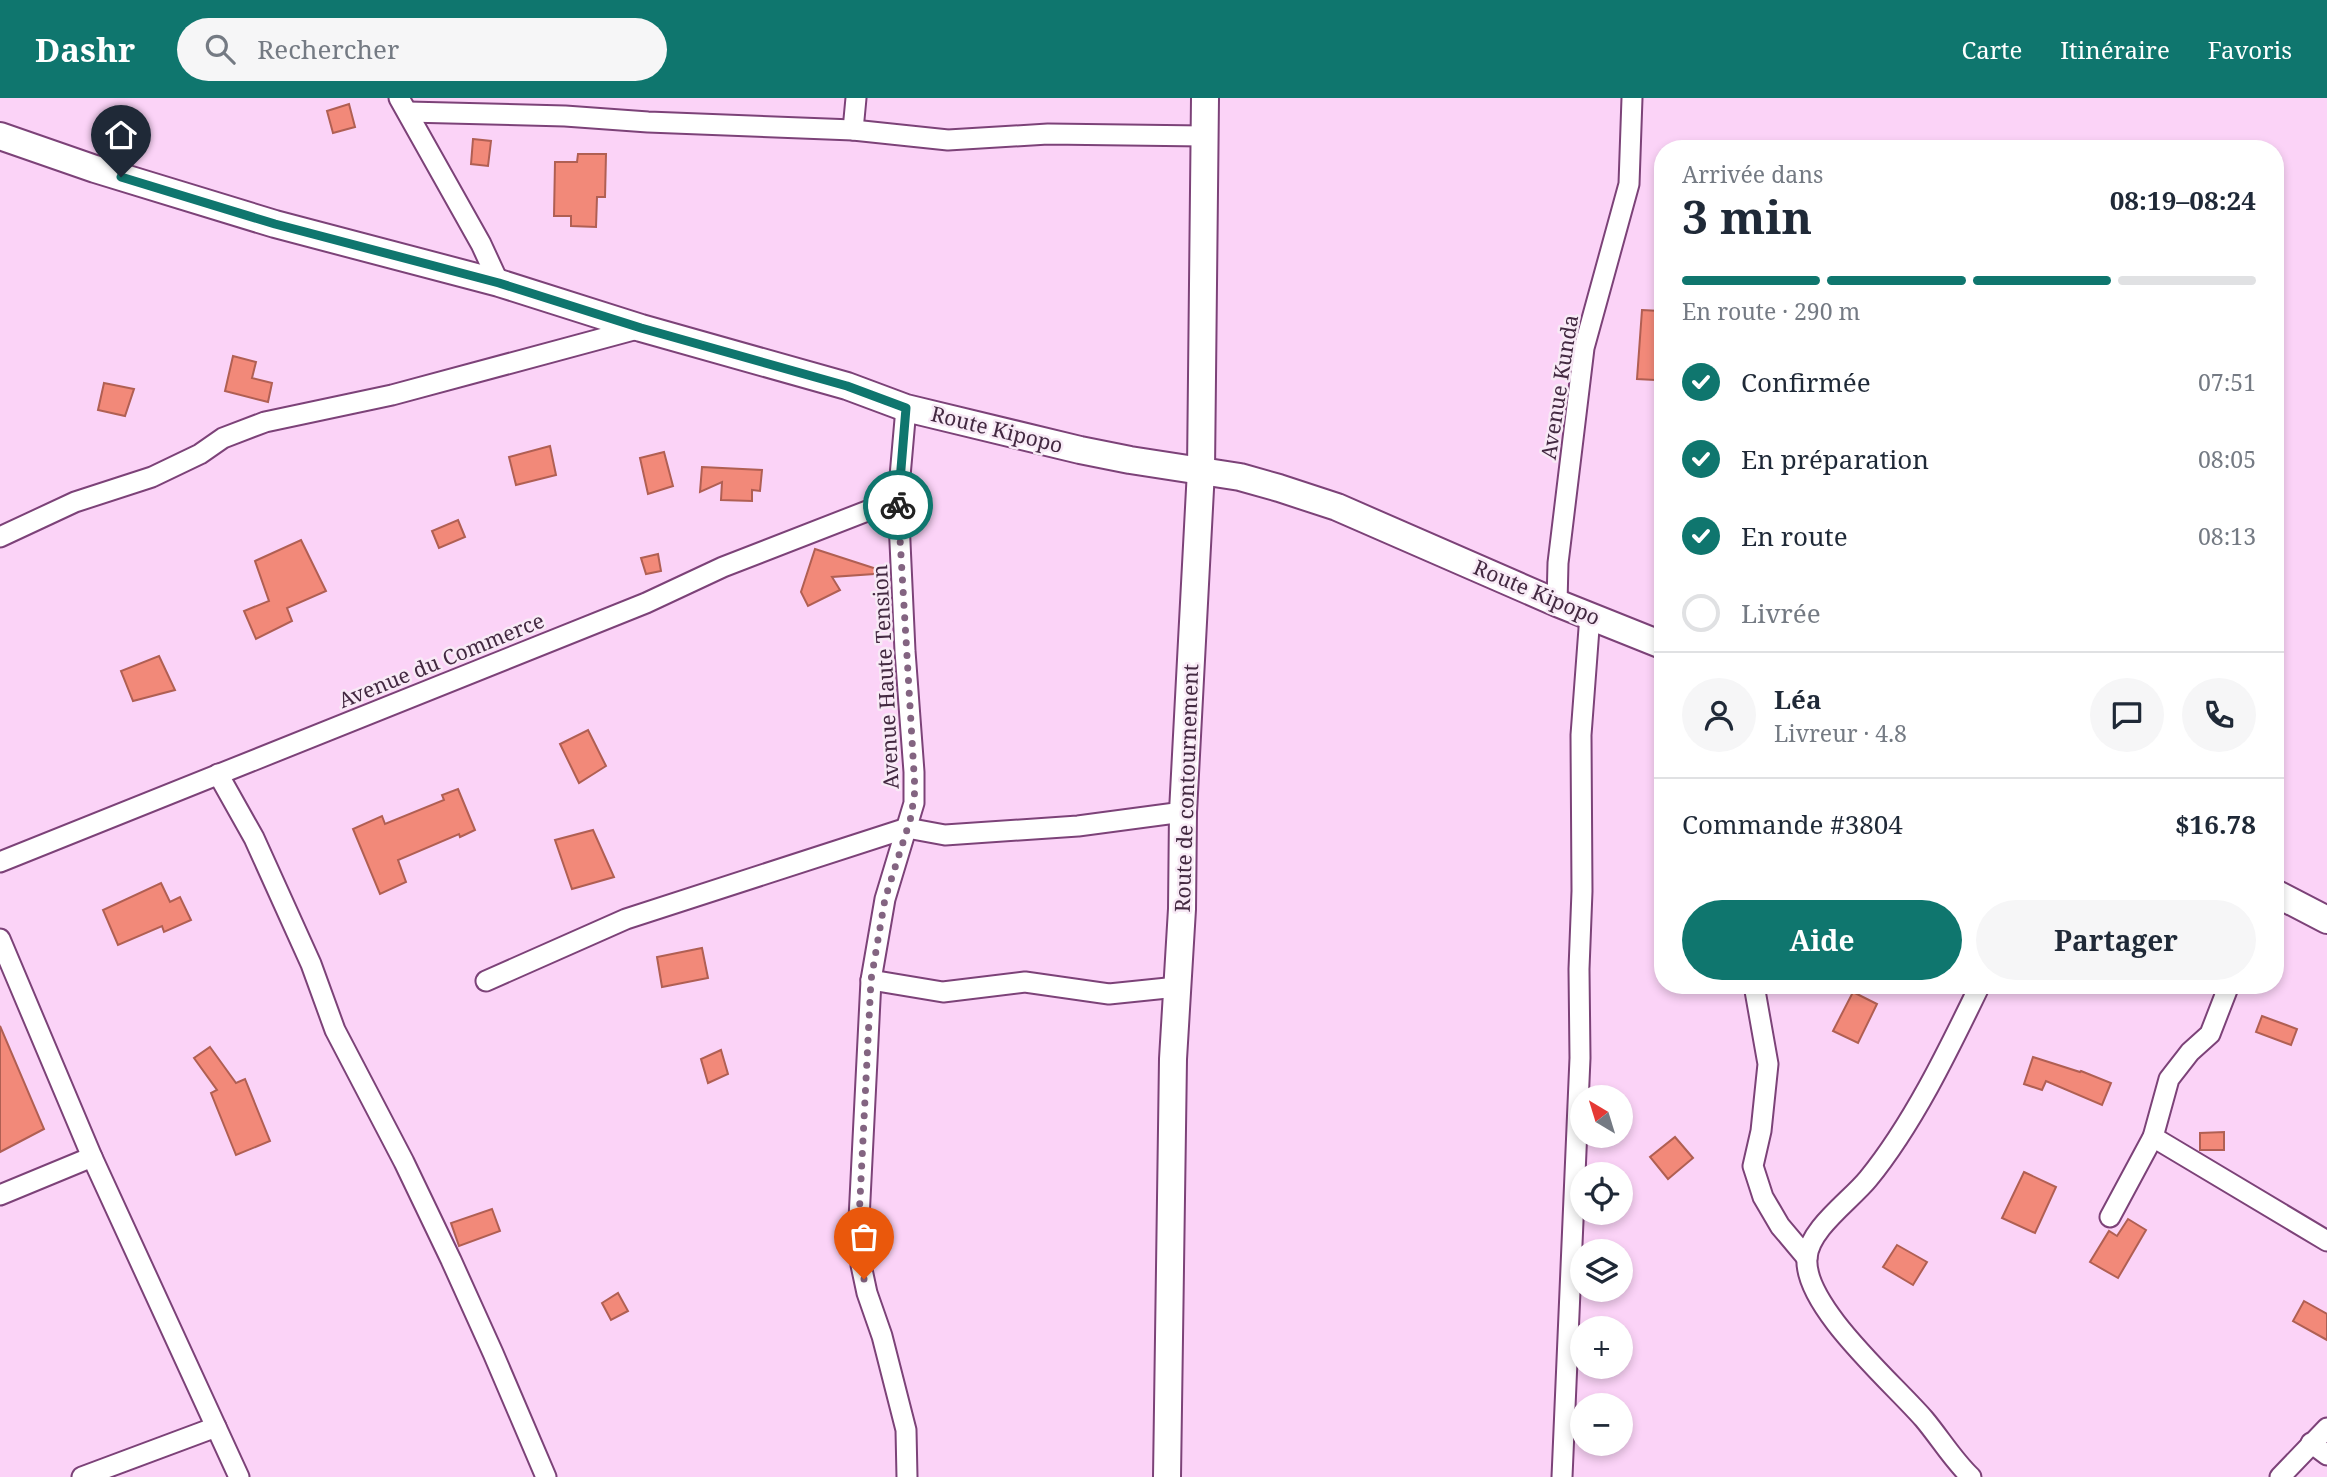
<!DOCTYPE html>
<html lang="fr">
<head>
<meta charset="utf-8">
<style>
  :root { --surface:#fff; --page:#f6f6f7; --text:#1f2937; --muted:#747a83; --line:#e0e1e3; --accent:#0f766e }
  body { margin:0; font-family:"Noto Serif",serif; background:var(--page); color:var(--text); height:100vh; display:flex; flex-direction:column; font-size:26px; white-space:nowrap }
  * { box-sizing:border-box; margin:0 }
  p { font-size:23px; color:var(--muted) }
  .icon { flex:none; width:38px; height:38px; fill:none; stroke:currentColor; stroke-width:2; stroke-linecap:round; stroke-linejoin:round }
  .map { position:relative; flex:1; overflow:hidden }
  .drawer { position:absolute; left:1654px; top:42px; width:630px; height:854px; display:flex; flex-direction:column; background:var(--surface); border-radius:28px; box-shadow:0 4px 10px #0003 }
  .drawer>* { flex:none }
  .needle { width:46px; rotate:322deg }
  .buttons { position:absolute; left:1570px; top:987px; display:grid; gap:14px }
  .buttons a { display:grid; place-items:center; width:63px; height:63px; border-radius:50%; background:var(--surface); box-shadow:0 4px 10px #0003; font-size:35px }
  .pin { position:absolute; display:grid; place-items:center; width:60px; height:60px; color:#fff; margin:-72px -30px; border-radius:50% 50% 50% 0; rotate:-45deg; box-shadow:0 0 7px #0007 }
  .pin .icon { rotate:45deg }
  .courier { position:absolute; display:grid; place-items:center; width:70px; height:70px; margin:-35px; border:5px solid #0f766e; border-radius:50%; background:#fff; color:#222; box-shadow:0 2px 9px #0007 }
  .overview em { font-style:normal; font-weight:700 }
  .overview div { display:flex; flex-direction:column-reverse }
  .overview { display:flex; align-items:center; justify-content:space-between; height:119px; padding:0 28px }
  h1 { font-size:46px; font-weight:700; line-height:52px }
  .bar { display:grid; grid-template-columns:repeat(4,1fr); gap:10px 7px; align-content:center; height:84px; padding:0 28px }
  .bar i { height:9px; border-radius:5px; background:var(--line) }
  .bar .on { background:var(--accent) }
  .bar p { grid-column:span 4 }
  .line { display:flex; align-items:center; gap:18px; padding:0 28px; border-top:2px solid var(--line) }
  .line div { flex:1 }
  .round { display:grid; place-items:center; flex:none; width:74px; height:74px; border-radius:37px; background:var(--page) }
  ol { padding:0 28px; list-style:none }
  li { display:flex; align-items:center; gap:21px; height:77px }
  li p { margin-inline-start:auto }
  li .icon { padding:7px; border-radius:50%; background:var(--accent); color:#fff; stroke-width:4 }
  li:last-child { color:var(--muted) }
  li i { width:38px; height:38px; border:4px solid var(--line); border-radius:50% }
  .button { display:flex; gap:14px; margin-top:auto; padding:14px 28px }
  .button a { flex:1; height:80px; border-radius:42px; background:var(--accent); color:#fff; font-size:28px; font-weight:700; line-height:80px; text-align:center }
  .button a+a { background:var(--page); color:var(--text) }
  header { display:flex; align-items:center; gap:42px; box-sizing:border-box; height:98px; padding:0 35px; background:var(--accent); color:#fff }
  header strong { font-size:33px }
  nav { display:flex; gap:38px; margin-inline-start:auto; font-size:24px }
  .search { width:490px; height:63px; background:var(--page); display:flex; align-items:center; gap:18px; box-sizing:border-box; padding:0 24px; border-radius:38px; color:var(--muted); font-size:26px }
  .map>svg:first-child { display:block }
</style>
</head>
<body>
<header>
<strong>Dashr</strong>
<div class="search"><svg class="icon" aria-label="search" viewBox="0 0 24 24"><circle cx="10" cy="10" r="6"/><path d="M15 15l6 6"/></svg>Rechercher</div>
<nav><a>Carte</a><a>Itinéraire</a><a>Favoris</a></nav>
</header>
<div class="map">
<svg width="2327" height="1379" viewBox="0 0 2327 1379">
  <rect width="100%" height="100%" fill="#fbd3f7"/>
  <!-- building -->
  <g fill="#f28979" stroke="#b05f53" stroke-width="2">
    <path d="M349,6L355,29L333,35L327,13Z"/>
    <path d="M473,41L491,43L488,68L471,66Z"/>
    <path d="M578,56H606L605,99H597L596,129L571,128V118H554L555,64H577Z"/>
    <path d="M1642,212L1660,213L1655,282L1637,281Z"/>
    <path d="M233,258L256,264L252,280L272,285L268,304L225,293Z"/>
    <path d="M104,285L134,291L125,318L98,312Z"/>
    <path d="M550,348L556,377L516,387L509,359Z"/>
    <path d="M664,354L673,388L648,396L640,360Z"/>
    <path d="M702,369L762,372L760,393L752,392V403L721,402L722,384L700,394Z"/>
    <path d="M458,422L465,439L439,450L432,433Z"/>
    <path d="M301,442L326,493L287,510L292,523L256,541L244,513L269,503L255,463Z"/>
    <path d="M815,451L889,475L832,479L840,492L808,508L801,494Z"/>
    <path d="M658,456L661,473L646,476L641,460Z"/>
    <path d="M159,558L175,592L133,603L121,573Z"/>
    <path d="M588,632L606,668L579,685L560,646Z"/>
    <path d="M458,691L475,732L460,739L459,736L398,762L406,784L380,796L353,731L382,718L385,726L444,702L442,697Z"/>
    <path d="M593,732L614,779L572,791L555,742Z"/>
    <path d="M161,785L170,804L180,799L191,822L164,834L162,828L118,847L103,812Z"/>
    <path d="M702,850L708,880L662,889L657,859Z"/>
    <path d="M1853,894L1877,906L1858,945L1833,933Z"/>
    <path d="M2262,918L2297,931L2291,947L2256,934Z"/>
    <path d="M0,928L44,1031L0,1054Z"/>
    <path d="M210,949L236,985L245,981L270,1043L236,1057L211,995L217,992L194,960Z"/>
    <path d="M721,952L728,976L708,985L701,961Z"/>
    <path d="M2033,959L2080,974L2081,973L2111,985L2102,1007L2046,983L2042,992L2024,986Z"/>
    <path d="M2224,1034V1052H2200V1035Z"/>
    <path d="M1675,1039L1693,1060L1668,1081L1650,1059Z"/>
    <path d="M2024,1074L2056,1089L2035,1135L2002,1120Z"/>
    <path d="M492,1111L500,1133L459,1148L451,1125Z"/>
    <path d="M2128,1121L2146,1132L2118,1180L2090,1164L2109,1133L2117,1138Z"/>
    <path d="M1897,1147L1927,1164L1913,1187L1883,1169Z"/>
    <path d="M618,1195L628,1213L611,1222L602,1205Z"/>
    <path d="M2304,1203L2327,1216V1242L2293,1223Z"/>
  </g>
  <g fill="none" stroke-linecap="round" stroke-linejoin="round">
    <defs>
      <g id="street">
        <path d="M399,0L481,146L499,185"/>
        <path d="M408,14L565,18L648,24L853,32L948,42L1048,36L1204,38"/>
        <path d="M853,32L856,0"/>
        <path d="M906,310L898,401L905,553L914,674V705L885,801L871,882L859,1121L861,1167L867,1195L882,1238L906,1332L907,1379"/>
        <path d="M0,439L75,404L152,379L200,356L223,340L265,324L392,297L641,230"/>
        <path d="M1557,505L1558,465L1584,250L1629,86L1632,0"/>
        <path d="M218,676L254,740L311,866L335,932L404,1064L451,1162L493,1255L546,1379"/>
        <path d="M0,764L646,505L723,469L898,401"/>
        <path d="M0,841L92,1059L239,1379"/>
        <path d="M871,882L943,894L1025,884L1109,896L1177,889"/>
        <path d="M486,883L626,821L907,730L945,737L1078,728L1183,714"/>
        <path d="M1754,887L1768,966L1761,1033L1753,1068L1763,1099L1780,1128L1807,1160"/>
        <path d="M2153,1039L2327,1143"/>
        <path d="M0,1097L92,1059"/>
        <path d="M2110,1119L2153,1039L2169,981L2190,954L2210,936L2229,887"/>
        <path d="M2311,1345L2327,1357"/>
        <path d="M82,1379L216,1329"/>
        <path d="M1562,1379L1580,960L1579,871L1582,793L1581,637L1590,517"/>
        <path d="M1971,1379C1953,1362 1940,1340 1924,1321C1893,1285 1803,1208 1807,1160C1809,1131 1850,1103 1868,1081C1913,1026 1949,951 1980,887"/>
        <path d="M2280,1379L2327,1330"/>
      </g>
      <g id="secondary">
        <path d="M0,38L95,71L275,126L499,185L641,230L847,288L906,310L1080,352L1130,362L1240,379L1279,390L1337,409L1557,505L1662,547"/>
        <path d="M2275,795L2327,822"/>
        <path d="M1167,1379L1173,961L1182,811L1183,714L1201,372L1205,0"/>
      </g>
    </defs>
    <!-- street casing -->
    <use href="#street" stroke="#7c4278" stroke-width="23"/>
    <!-- secondary casing -->
    <use href="#secondary" stroke="#7c4278" stroke-width="30"/>
    <!-- street -->
    <use href="#street" stroke="#fff" stroke-width="19"/>
    <!-- secondary -->
    <use href="#secondary" stroke="#fff" stroke-width="26"/>
  </g>
  <g fill="none" stroke-linecap="round" stroke-linejoin="round">
    <!-- done -->
    <path stroke="#836481" stroke-width="7" stroke-dasharray="0 12.6" d="M864,1181L859,1148V1121L871,882L885,801L911,719L915,692L898,407"/>
    <!-- route -->
    <path stroke="#0f766e" stroke-width="9" d="M121,79L275,126L499,185L641,230L847,288L906,310L898,407"/>
  </g>
  <g text-anchor="middle" dominant-baseline="central" stroke-width="5" stroke-linejoin="round" paint-order="stroke">
    <!-- street labels -->
    <g font-size="21" fill="#432941" stroke="#f8eaf6">
      <text transform="translate(1559 289) rotate(-81)">Avenue Kunda</text>
      <text transform="translate(997 331) rotate(14)">Route Kipopo</text>
      <text transform="translate(1537 494) rotate(23)">Route Kipopo</text>
      <text transform="translate(441 562) rotate(-22)">Avenue du Commerce</text>
      <text transform="translate(885 579) rotate(-93)">Avenue Haute Tension</text>
      <text transform="translate(1186 690) rotate(-88)">Route de contournement</text>
    </g>
  </g>
</svg>
<div class="buttons">
<a><svg class="needle" viewBox="-14 -14 28 28"><path d="M0-13l5 13h-10z" fill="#e53935"/><path d="M0 13l5-13h-10z" fill="#747a83"/></svg></a>
<a><svg class="icon" aria-label="locate" viewBox="0 0 24 24"><circle cx="12" cy="12" r="6"/><path d="M12 2v4M12 18v4M2 12h4M18 12h4"/></svg></a>
<a><svg class="icon" aria-label="layers" viewBox="0 0 24 24"><path d="M12 4l9 5-9 5-9-5zM3 14l9 5 9-5"/></svg></a>
<a>+</a>
<a>−</a>
</div>
<div class="pin" style="left:864px;top:1181px;background:#ea580c"><svg class="icon" aria-label="bag" viewBox="0 0 24 24"><path d="M5 8h14l-1 12H6zM9 8a3 3 0 0 1 6 0"/></svg></div>
<div class="pin" style="left:121px;top:79px;background:#1f2937"><svg class="icon" aria-label="home" viewBox="0 0 24 24"><path d="M3 11l9-7 9 7M6 9v11h12V9"/></svg></div>
<div class="courier" style="left:898px;top:407px"><svg class="icon" aria-label="bike" viewBox="0 0 24 24"><circle cx="6" cy="16" r="4"/><circle cx="18" cy="16" r="4"/><path d="M6 16l4-8h5l3 8M10 8l3 8H6M13 5h3"/></svg></div>
<section class="drawer">
<div class="overview"><div><h1>3 min</h1><p>Arrivée dans</p></div><em>08:19–08:24</em></div>
<div class="bar"><i class="on"></i><i class="on"></i><i class="on"></i><i></i><p>En route · 290 m</p></div>
<ol>
<li><svg class="icon" aria-label="check" viewBox="0 0 24 24"><path d="M5 12l5 5 9-10"/></svg>Confirmée<p>07:51</p></li>
<li><svg class="icon" aria-label="check" viewBox="0 0 24 24"><path d="M5 12l5 5 9-10"/></svg>En préparation<p>08:05</p></li>
<li><svg class="icon" aria-label="check" viewBox="0 0 24 24"><path d="M5 12l5 5 9-10"/></svg>En route<p>08:13</p></li>
<li><i></i>Livrée</li>
</ol>
<div class="line" style="height:126px"><a class="round"><svg class="icon" aria-label="person" viewBox="0 0 24 24"><circle cx="12" cy="8" r="4"/><path d="M4 21q1-7 8-7t8 7"/></svg></a><div><b>Léa</b><p>Livreur · 4.8</p></div><a class="round"><svg class="icon" aria-label="chat" viewBox="0 0 24 24"><path d="M4 5h16v11H9l-5 4z"/></svg></a><a class="round"><svg class="icon" aria-label="phone" viewBox="0 0 24 24"><path d="M5 4h4l2 5-3 2q2 4 5 5l2-3 5 2v4C11 20 4 13 5 4z"/></svg></a></div>
<div class="line" style="height:91px"><div>Commande #3804</div><b>$16.78</b></div>
<div class="button"><a>Aide</a><a>Partager</a></div>
</section>
</div>
</body>
</html>
